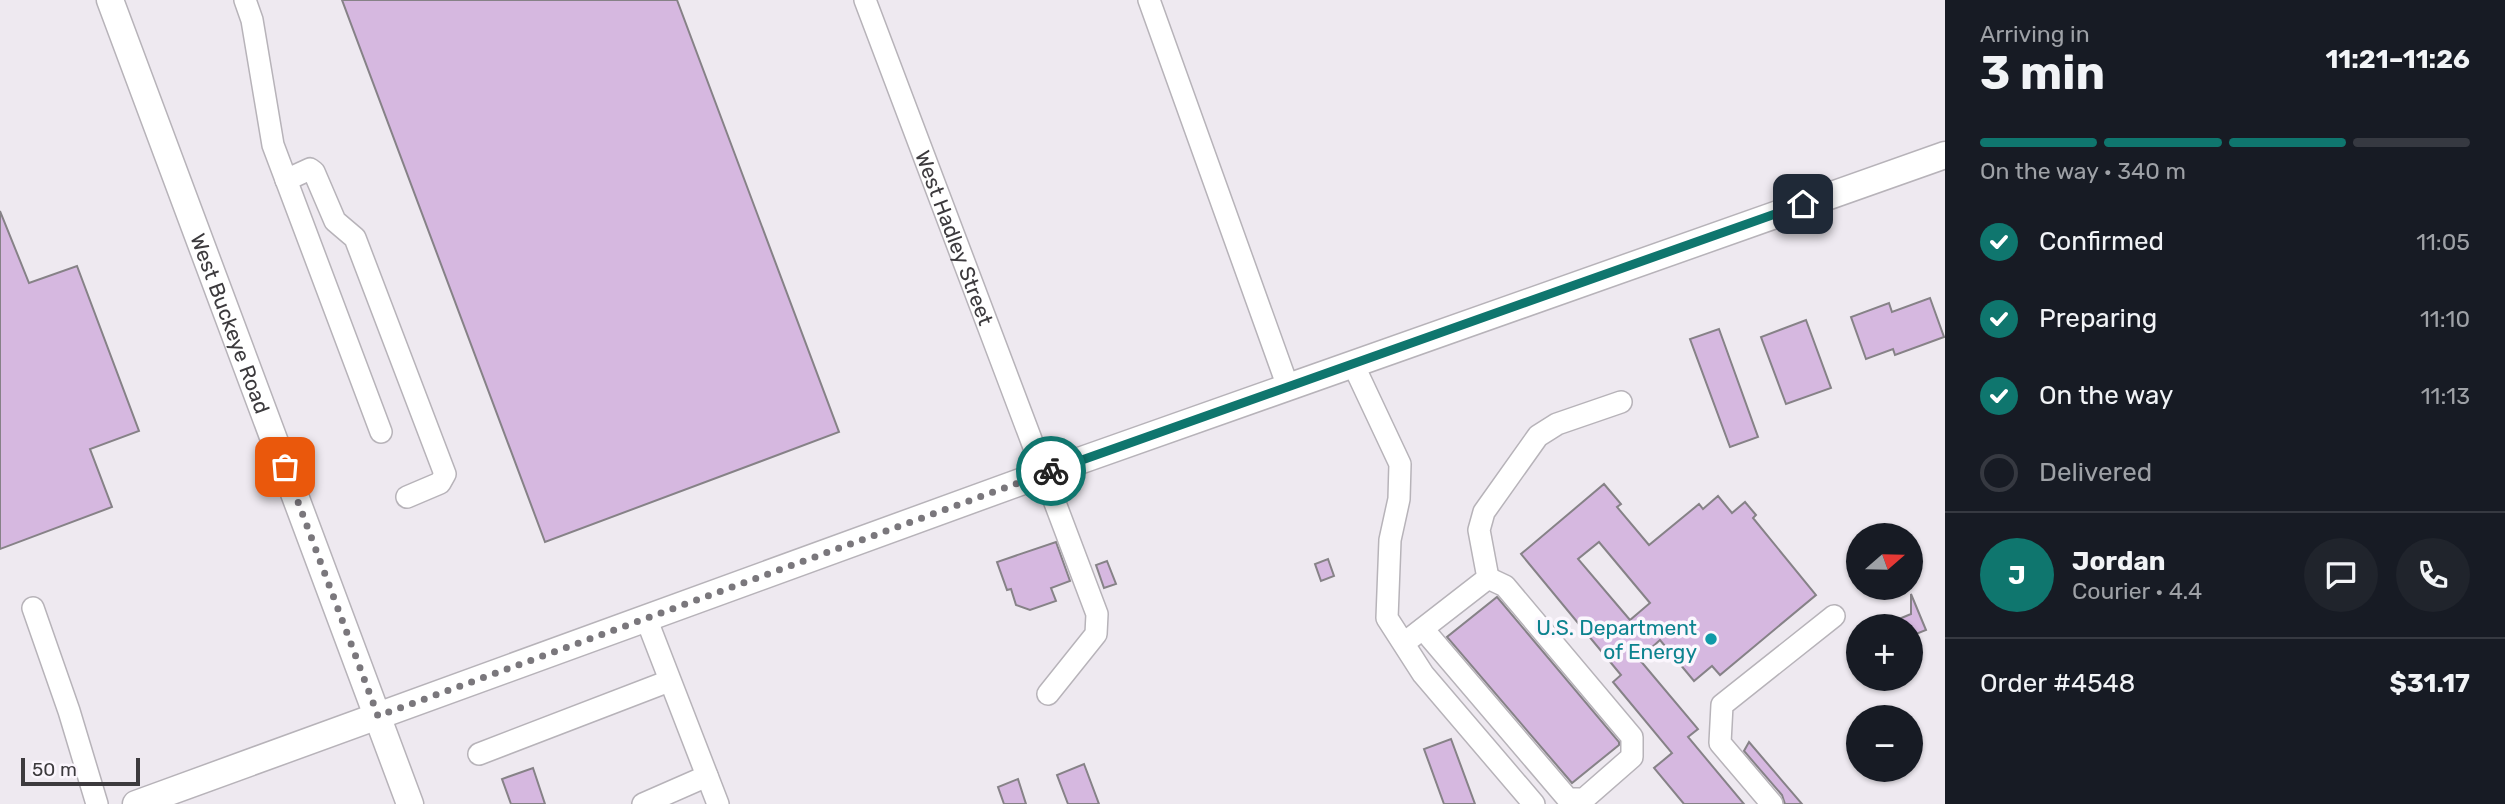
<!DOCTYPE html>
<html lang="en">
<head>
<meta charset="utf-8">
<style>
  :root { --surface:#171b24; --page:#20242c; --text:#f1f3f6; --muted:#9ea1a6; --line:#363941; --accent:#0f766e }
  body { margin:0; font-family:Rubik,sans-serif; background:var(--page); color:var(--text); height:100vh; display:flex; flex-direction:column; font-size:26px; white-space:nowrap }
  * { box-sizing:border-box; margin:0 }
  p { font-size:23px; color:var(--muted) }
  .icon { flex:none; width:38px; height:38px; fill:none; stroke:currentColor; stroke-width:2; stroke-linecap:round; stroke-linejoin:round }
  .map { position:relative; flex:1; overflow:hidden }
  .sheet { display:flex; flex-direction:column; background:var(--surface); width:560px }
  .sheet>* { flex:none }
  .needle { width:46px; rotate:70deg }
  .buttons { position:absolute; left:1846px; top:523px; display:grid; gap:14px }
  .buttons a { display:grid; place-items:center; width:77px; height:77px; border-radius:50%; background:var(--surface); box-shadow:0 2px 5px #0004; font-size:35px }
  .scale { position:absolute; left:21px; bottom:18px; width:119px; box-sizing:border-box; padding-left:7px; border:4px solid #3c3a3d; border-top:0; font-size:19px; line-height:24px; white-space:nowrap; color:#3c3a3d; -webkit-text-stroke:5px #fbf6fd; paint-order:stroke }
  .pin { position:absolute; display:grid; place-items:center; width:60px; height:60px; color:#fff; margin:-30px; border-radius:14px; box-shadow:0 4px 10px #0006 }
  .courier { position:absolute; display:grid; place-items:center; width:70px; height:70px; margin:-35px; border:5px solid #0f766e; border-radius:50%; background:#fff; color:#222; box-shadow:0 2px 9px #0007 }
  .overview em { font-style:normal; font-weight:700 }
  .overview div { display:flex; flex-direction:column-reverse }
  .overview { display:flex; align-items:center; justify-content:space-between; height:119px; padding:0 35px }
  h1 { font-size:46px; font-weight:700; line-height:52px }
  .bar { display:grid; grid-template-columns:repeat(4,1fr); gap:10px 7px; align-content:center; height:84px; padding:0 35px }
  .bar i { height:9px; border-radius:5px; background:var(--line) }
  .bar .active { background:var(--accent) }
  .bar p { grid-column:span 4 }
  .line { display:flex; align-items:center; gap:18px; padding:0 35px; border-top:2px solid var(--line) }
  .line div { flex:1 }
  .round { display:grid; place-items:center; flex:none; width:74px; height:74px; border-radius:37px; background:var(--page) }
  ol { padding:0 35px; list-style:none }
  li { display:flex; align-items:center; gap:21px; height:77px }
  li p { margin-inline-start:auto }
  li .icon { padding:7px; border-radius:50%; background:var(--accent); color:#fff; stroke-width:4 }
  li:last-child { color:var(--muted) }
  li i { width:38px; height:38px; border:4px solid var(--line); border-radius:50% }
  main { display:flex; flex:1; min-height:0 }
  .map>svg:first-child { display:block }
</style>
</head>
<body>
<main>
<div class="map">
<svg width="1945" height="804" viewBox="0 0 1945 804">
  <rect width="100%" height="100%" fill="#eee9f0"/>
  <!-- building -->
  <g fill="#d6b8e0" stroke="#868287" stroke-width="2" fill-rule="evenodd">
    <path d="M342,0H677L839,432L545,542Z"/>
    <path d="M0,211L29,283L77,266L139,431L90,449L112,507L0,549Z"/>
    <path d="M1930,298L1944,337L1895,355L1893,349L1866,359L1851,317L1889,303L1892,312Z"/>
    <path d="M1806,320L1831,388L1786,404L1761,337Z"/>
    <path d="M1719,329L1758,437L1730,447L1690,339Z"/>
    <path d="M1604,484L1621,504L1617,507L1649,545L1699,504L1703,509L1718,496L1732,513L1745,502L1756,515L1753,518L1816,595L1720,675L1712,666L1694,681L1660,640L1639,659L1698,729L1688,737L1744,804H1684L1654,768L1672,753L1613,682L1621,675L1521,554ZM1599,542L1650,603L1630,620L1578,559Z"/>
    <path d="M1056,542L1070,581L1051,588L1056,601L1030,610L1016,605L1011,589L1007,590L997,562Z"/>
    <path d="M1328,559L1334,576L1321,581L1315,564Z"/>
    <path d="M1107,561L1116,584L1104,588L1096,565Z"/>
    <path d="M1911,594L1926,630L1911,636V626H1882L1911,614Z"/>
    <path d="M1497,597L1619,742V745L1572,783L1447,637Z"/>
    <path d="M1451,739L1475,804H1444L1424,749Z"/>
    <path d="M1749,742L1802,804H1785L1782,795L1744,751Z"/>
    <path d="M1084,764L1099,804H1068L1057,775Z"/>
    <path d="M533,768L545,804H511L502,779Z"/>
    <path d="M1018,779L1026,804H1004L998,787Z"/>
  </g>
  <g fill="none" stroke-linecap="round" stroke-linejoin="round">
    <defs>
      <g id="minor">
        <path d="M245,0L252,20L273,145L381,432"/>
        <path id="s1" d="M865,0L1097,614L1096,634L1048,694"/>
        <path d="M1149,0L1288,387"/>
        <path d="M286,180L310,169L314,172L335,221L355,238L445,474L440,483L407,497"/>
        <path d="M1353,364L1400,464L1399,499L1390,540L1387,618L1423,674L1534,804"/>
        <path d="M33,608L69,711L97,804"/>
        <path d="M646,618L718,804"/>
        <path d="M1423,629L1568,799H1584L1632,757V737L1505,586L1488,578"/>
        <path d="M1412,637L1488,578L1479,530L1484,512L1538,436L1557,424L1621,402"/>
        <path d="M479,754L669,681"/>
        <path d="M643,804L707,776"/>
        <path d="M1772,804L1720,743L1722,705L1834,616"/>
      </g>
      <g id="major">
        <path id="s2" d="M110,0L410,804"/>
        <path d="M136,804L1045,473L1945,155"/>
      </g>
    </defs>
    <!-- minor casing -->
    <use href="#minor" stroke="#b7b3b9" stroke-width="24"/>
    <!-- major casing -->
    <use href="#major" stroke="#b7b3b9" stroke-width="29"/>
    <!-- minor -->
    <use href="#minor" stroke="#fff" stroke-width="21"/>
    <!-- major -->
    <use href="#major" stroke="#fff" stroke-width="26"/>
  </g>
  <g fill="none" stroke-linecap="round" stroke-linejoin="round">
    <!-- done -->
    <path stroke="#7a777c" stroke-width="7" stroke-dasharray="0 12.6" d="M285,467L378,716L1051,471"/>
    <!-- route -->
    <path stroke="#0f766e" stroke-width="9" d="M1051,471L1803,204"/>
  </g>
  <!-- markers -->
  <circle fill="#0f9aa8" stroke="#fbf6fd" stroke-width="2.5" cx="1711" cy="639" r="7"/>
  <g text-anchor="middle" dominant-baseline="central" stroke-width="7" stroke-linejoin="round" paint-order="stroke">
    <!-- street labels -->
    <g font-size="21" fill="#3c3a3d" stroke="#fbf6fd">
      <text stroke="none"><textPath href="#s1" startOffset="254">West Hadley Street</textPath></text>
      <text stroke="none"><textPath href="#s2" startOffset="345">West Buckeye Road</textPath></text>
    </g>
    <!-- culture labels -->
    <g font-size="21" fill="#0d838f" stroke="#fbf6fd" text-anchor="end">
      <text x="1697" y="627">U.S. Department<tspan x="1697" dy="24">of Energy</tspan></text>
    </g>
  </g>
</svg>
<div class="buttons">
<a><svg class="needle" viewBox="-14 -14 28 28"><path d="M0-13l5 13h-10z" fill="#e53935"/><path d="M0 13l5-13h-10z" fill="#9ea1a6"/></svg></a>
<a>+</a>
<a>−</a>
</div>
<div class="scale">50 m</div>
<div class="pin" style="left:285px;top:467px;background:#ea580c"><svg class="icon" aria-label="bag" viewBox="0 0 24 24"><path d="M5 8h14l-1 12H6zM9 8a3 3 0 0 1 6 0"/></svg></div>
<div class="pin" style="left:1803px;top:204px;background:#1f2937"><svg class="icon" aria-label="home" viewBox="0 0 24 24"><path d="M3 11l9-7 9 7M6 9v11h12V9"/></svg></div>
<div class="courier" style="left:1051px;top:471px"><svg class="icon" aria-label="bike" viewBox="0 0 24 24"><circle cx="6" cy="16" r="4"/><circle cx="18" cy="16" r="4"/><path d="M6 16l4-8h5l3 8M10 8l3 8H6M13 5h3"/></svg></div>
</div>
<section class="sheet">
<div class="overview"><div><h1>3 min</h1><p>Arriving in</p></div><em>11:21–11:26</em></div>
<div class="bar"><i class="active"></i><i class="active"></i><i class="active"></i><i></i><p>On the way · 340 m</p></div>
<ol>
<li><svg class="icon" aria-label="check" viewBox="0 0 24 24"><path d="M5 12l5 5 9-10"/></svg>Confirmed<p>11:05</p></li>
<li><svg class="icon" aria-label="check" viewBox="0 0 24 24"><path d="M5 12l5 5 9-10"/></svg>Preparing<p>11:10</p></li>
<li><svg class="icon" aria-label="check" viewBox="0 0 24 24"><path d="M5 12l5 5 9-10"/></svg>On the way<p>11:13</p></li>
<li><i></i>Delivered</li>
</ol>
<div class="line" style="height:126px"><b class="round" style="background:var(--accent);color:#fff">J</b><div><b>Jordan</b><p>Courier · 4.4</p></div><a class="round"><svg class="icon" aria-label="chat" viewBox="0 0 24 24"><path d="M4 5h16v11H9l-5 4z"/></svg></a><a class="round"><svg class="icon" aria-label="phone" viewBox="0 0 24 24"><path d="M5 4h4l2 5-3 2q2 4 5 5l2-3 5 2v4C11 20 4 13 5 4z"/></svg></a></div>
<div class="line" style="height:91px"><div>Order #4548</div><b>$31.17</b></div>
</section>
</main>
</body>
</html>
